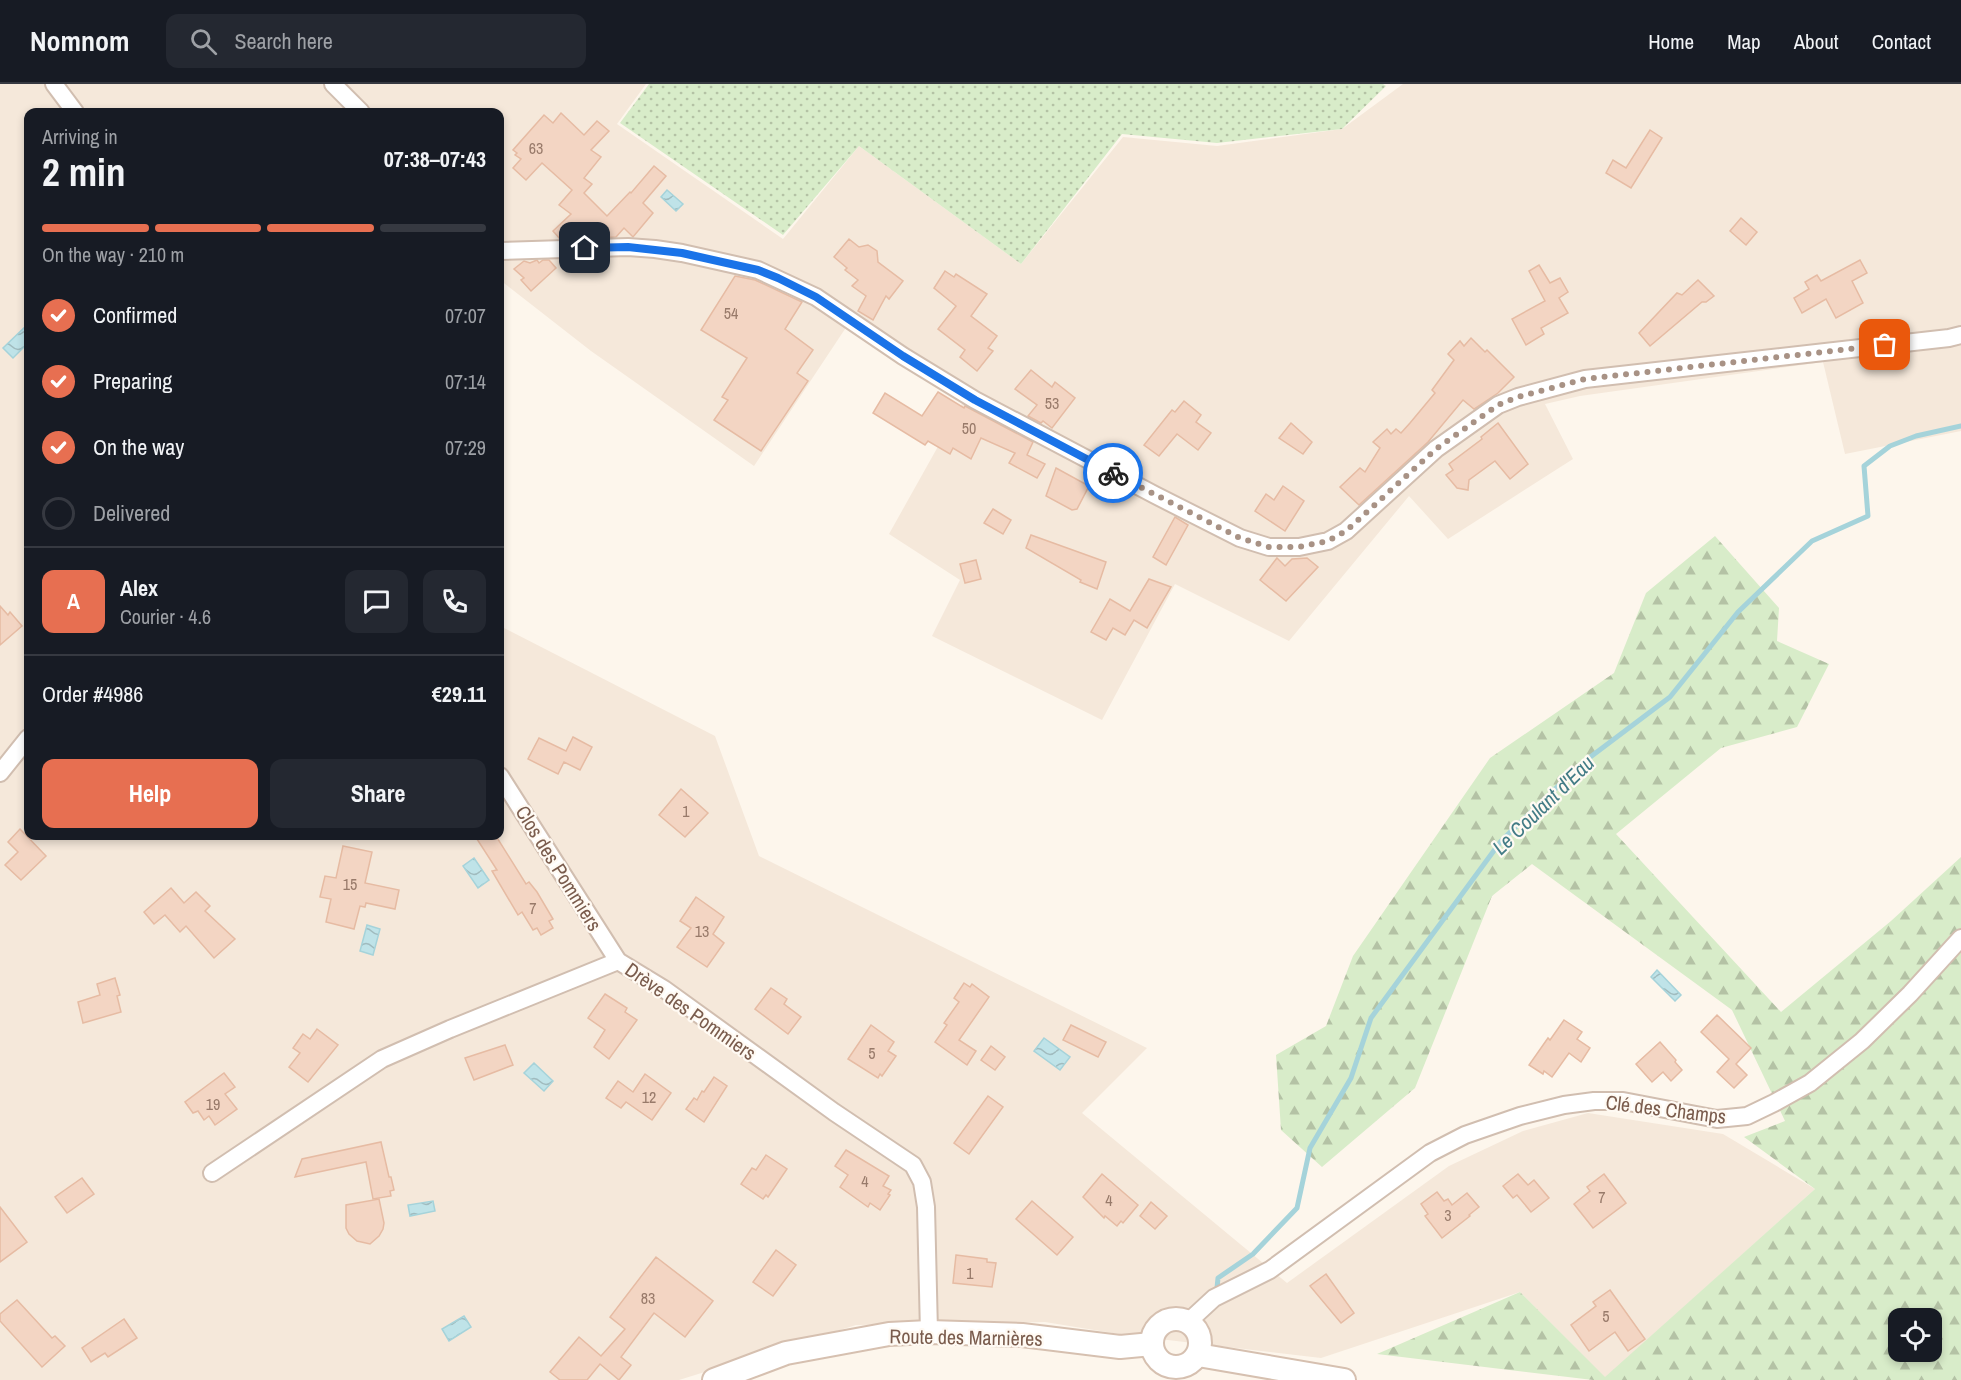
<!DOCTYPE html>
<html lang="en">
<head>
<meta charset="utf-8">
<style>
  :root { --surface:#171b24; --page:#242831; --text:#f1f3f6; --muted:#9ea1a6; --line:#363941; --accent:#e76f51 }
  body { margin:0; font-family:"Archivo Narrow",sans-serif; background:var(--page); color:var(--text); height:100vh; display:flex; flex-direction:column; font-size:22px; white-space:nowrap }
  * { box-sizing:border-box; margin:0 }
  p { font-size:20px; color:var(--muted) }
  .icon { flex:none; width:33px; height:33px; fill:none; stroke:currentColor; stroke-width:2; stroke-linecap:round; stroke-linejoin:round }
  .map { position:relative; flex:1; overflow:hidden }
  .panel { position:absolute; left:24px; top:24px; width:480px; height:732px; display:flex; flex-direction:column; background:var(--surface); border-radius:12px; box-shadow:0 3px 9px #0003 }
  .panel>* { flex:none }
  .buttons { position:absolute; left:1888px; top:1224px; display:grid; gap:12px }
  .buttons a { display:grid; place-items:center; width:54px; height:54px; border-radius:12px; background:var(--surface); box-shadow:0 3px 9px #0003; font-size:30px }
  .pin { position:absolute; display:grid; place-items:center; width:51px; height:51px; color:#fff; margin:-26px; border-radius:12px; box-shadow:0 3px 9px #0006 }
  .courier { position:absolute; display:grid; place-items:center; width:60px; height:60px; margin:-30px; border:4px solid #1a73e8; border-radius:50%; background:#fff; color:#222; box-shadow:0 2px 8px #0007 }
  .overview em { font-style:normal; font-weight:700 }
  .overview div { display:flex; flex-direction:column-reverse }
  .overview { display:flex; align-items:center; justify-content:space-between; height:102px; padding:0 18px }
  h1 { font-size:39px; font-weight:700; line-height:45px }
  .bar { display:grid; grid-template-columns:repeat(4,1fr); gap:9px 6px; align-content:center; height:72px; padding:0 18px }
  .bar i { height:8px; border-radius:4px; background:var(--line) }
  .bar .on { background:var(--accent) }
  .bar p { grid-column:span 4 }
  .line { display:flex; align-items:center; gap:15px; padding:0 18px; border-top:2px solid var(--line) }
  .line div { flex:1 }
  .round { display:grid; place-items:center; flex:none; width:63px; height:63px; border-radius:12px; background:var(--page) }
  ol { padding:0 18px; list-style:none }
  li { display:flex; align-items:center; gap:18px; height:66px }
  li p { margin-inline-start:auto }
  li .icon { padding:6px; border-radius:50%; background:var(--accent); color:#fff; stroke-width:4 }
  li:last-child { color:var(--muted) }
  li i { width:33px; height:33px; border:3px solid var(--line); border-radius:50% }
  .cta { display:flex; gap:12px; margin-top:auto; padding:12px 18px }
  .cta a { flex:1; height:69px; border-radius:12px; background:var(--accent); color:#fff; font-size:24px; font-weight:700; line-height:69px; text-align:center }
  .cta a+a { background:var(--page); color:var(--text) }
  header { display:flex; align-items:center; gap:36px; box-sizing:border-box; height:84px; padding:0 30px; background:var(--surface); border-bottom:2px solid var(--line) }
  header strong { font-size:28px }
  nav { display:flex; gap:33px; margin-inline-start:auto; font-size:21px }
  .search { width:420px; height:54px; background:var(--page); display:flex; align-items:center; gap:15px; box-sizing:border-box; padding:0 21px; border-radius:12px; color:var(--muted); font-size:22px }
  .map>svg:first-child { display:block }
</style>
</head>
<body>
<header>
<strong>Nomnom</strong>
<div class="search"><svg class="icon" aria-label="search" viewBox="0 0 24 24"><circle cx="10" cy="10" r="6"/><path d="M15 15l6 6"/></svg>Search here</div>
<nav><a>Home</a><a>Map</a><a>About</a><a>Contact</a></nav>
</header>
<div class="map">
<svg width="1961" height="1296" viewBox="0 0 1961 1296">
  <defs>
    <pattern id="grass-dots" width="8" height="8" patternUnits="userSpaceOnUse" patternTransform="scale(1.5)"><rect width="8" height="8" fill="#d8ecc9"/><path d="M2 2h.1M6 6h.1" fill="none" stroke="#b4c2a5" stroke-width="1.8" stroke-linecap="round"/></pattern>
    <pattern id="forest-firs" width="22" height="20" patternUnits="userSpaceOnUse" patternTransform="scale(1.5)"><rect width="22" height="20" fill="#d8ecc9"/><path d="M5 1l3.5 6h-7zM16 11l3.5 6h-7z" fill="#b4c2a5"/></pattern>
    <pattern id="water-waves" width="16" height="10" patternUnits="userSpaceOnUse" patternTransform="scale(1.5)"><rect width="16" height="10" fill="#bfe3e8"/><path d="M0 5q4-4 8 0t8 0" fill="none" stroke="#a0bbbe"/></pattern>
  </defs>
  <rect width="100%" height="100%" fill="#fdf6ec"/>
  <!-- residential -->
  <path fill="#f5e8da" d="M0,0H646L617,40L783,155L859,62L1021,180L1123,53L1217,62L1342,45L1403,0H1961V347L1845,370L1823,278L1580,312L1545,320L1573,375L1448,455L1409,412L1289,557L1175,500L1102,636L932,552L960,496L889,450L964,316L847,242L754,382L591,267L500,196V28H28V752H500V542L715,652L759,772L1147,964L1082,1029L1287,1199L1449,1082L1523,1047L1588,1029L1723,1050L1815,1105L1605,1294L1520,1208L1321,1274L1125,1251L1045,1238L856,1241L679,1296H0Z"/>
  <!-- grass -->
  <path fill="url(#grass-dots)" d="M649,0H1383L1386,2L1342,45L1217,59L1122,50L1021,180L859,62L783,151L620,39Z"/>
  <!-- forest -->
  <path fill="url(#forest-firs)" fill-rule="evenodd" d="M1715,452L1779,524L1777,557L1829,580L1797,643L1721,664L1616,750L1781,928L1891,837L1961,773V1296H1593L1377,1270L1520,1208L1605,1293L1815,1105L1744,1053L1785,1037L1732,926L1532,780L1492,812L1415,1004L1322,1083L1281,1046L1276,971L1326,942L1353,872L1490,674L1614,589L1646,509ZM1899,1234H1932V1268H1899Z"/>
  <!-- water -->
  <g fill="url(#water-waves)" stroke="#a5d3da" stroke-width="1.5">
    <path d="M667,106L683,120L676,127L661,113Z"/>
    <path d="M25,243L28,247V259L13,274L3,264Z"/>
    <path d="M474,774L489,796L478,804L463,782Z"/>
    <path d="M367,841L380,845L373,871L360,867Z"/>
    <path d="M1657,886L1681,911L1675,917L1651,893Z"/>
    <path d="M1044,954L1070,973L1060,986L1034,967Z"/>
    <path d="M534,979L553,997L544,1007L524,989Z"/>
    <path d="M433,1117L435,1127L410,1132L408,1121Z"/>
    <path d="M464,1232L471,1243L449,1257L442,1245Z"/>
  </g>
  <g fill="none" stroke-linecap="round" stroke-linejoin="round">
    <!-- stream -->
    <path stroke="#a5d3da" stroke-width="5" d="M1217,1204L1218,1194L1253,1170L1297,1124L1310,1064L1351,994L1371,934L1501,757L1581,680L1670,613L1738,528L1812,457L1868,432L1864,382L1890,362L1916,352L1961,342"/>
  </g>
  <!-- building -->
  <g fill="#f3d5c3" stroke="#e6bba3" stroke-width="1.5">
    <path d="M561,29L584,51L597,37L609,47L591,66L601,73L584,94L592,100L584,109L607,132L630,108L631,109L654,82L666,92L643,119L653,129L633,153L624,144L616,153L560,155L553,147L571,130L559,121L572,106L542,79L526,96L513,84L521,75L515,71L517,69L513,66L536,40L544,31L553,39Z"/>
    <path d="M1650,46L1662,54L1631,104L1606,89L1613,76L1626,84Z"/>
    <path d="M1741,134L1757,148L1746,161L1730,147Z"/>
    <path d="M849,155L859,163L868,161L877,167L878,178L903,197L889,215L886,212L873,236L858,227L866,212L852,202L858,196L845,186L847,184L834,173Z"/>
    <path d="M537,176L539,179L543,176H549L556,184L531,207L521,196L524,194L514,185L524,177L530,179Z"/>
    <path d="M1860,176L1867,189L1852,197L1863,219L1836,234L1826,215L1802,229L1794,214L1809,205L1805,198L1817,191L1821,197Z"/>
    <path d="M1539,181L1550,199L1560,194L1568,208L1559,214L1568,229L1541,244L1544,250L1526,261L1512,235L1545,217L1529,187Z"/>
    <path d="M945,187L954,193L956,190L987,210L971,232L997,252L988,264L993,267L977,287L960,273L965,266L938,245L956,222L934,204Z"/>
    <path d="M735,192L755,196L802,218L785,245L813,266L797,289L808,297L761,367L714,336L728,316L722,313L747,274L701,246Z"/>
    <path d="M1698,196L1714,212L1706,218H1702L1650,262L1639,249L1677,209L1682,211Z"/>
    <path d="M1471,254L1485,268L1487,266L1514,293L1498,309L1474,325L1463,316L1428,358L1359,421L1340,403L1360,384L1365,388L1380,364L1373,358L1387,345L1391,350L1396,345L1401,349L1410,339L1435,309L1432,306L1454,276L1448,270L1460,257L1464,262Z"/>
    <path d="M1031,286L1052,303L1055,298L1075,314L1052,344L1043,337L1041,339L1028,332L1037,321L1015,305Z"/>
    <path d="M938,308L964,324L965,322L1033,358L1027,371L1045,380L1037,394L1009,379L1015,369L981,354L971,375L953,364L950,370L928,357L925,361L873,329L885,309L922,332Z"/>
    <path d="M1184,317L1201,331L1196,338L1211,349L1198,366L1177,350L1159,372L1144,361L1172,326L1175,328Z"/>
    <path d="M1291,339L1312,358L1303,370L1279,354Z"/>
    <path d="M1498,339L1528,380L1510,395L1495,377L1469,396L1468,406L1457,404L1446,391L1453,386L1449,380L1482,355L1481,353Z"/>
    <path d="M1056,384L1089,402L1077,425L1072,426L1046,412Z"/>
    <path d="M1283,402L1304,417L1285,447L1255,427L1266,410L1274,416Z"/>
    <path d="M993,425L1011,436L1003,450L984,439Z"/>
    <path d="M1175,433L1188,441L1166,481L1153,473Z"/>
    <path d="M1031,451L1106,478L1097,505L1080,498L1081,496L1026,464Z"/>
    <path d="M1277,474L1285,482L1292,475L1307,474L1318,483L1286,517L1260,496Z"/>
    <path d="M976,476L981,495L965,499L960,480Z"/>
    <path d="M1149,495L1171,503L1147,544L1134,536L1125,551L1113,544L1106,556L1091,548L1110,515L1130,527Z"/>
    <path d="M0,522L8,531L10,528L22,542L0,561Z"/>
    <path d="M573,653L592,663L580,686L564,678L558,690L528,675L539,654L566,667Z"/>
    <path d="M681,705L708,729L685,753L659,731Z"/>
    <path d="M20,745L46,772L21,796L5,781L18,768L8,758Z"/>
    <path d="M475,752H496L526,800L529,798L537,808L553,835L549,837L553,844L541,851L537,844L533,846L522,828L518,831L492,787L497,786Z"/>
    <path d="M343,762L372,768L365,799L399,806L395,825L366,819L365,823L360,822L354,845L326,838L331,815L320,813L325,792L336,794Z"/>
    <path d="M171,804L184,819L196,808L210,822L205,827L235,855L214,874L186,842L180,848L165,831L154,840L144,828Z"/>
    <path d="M696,813L724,833L713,850L724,859L707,883L677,863L691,844L680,837Z"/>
    <path d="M115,894L120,911L117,912L121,928L83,939L78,918L100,911L97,900Z"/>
    <path d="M964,899L970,903L972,900L989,913L959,956L976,967L967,981L935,958L947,941L944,939L959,918L954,914Z"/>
    <path d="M771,904L787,915L784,920L801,933L788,950L755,925Z"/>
    <path d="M605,910L627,924L625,928L637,936L609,975L594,963L605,946L588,934Z"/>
    <path d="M1717,931L1751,964L1736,980L1747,991L1734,1004L1717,988L1729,975L1701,948Z"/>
    <path d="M1564,936L1582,948L1577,955L1590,964L1581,978L1569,969L1552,993L1544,987L1543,990L1529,981L1548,954L1550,956Z"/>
    <path d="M871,941L894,958L888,967L896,972L882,992L880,990L878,994L848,975Z"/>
    <path d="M1071,941L1106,958L1098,973L1063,956Z"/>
    <path d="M317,945L338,961L308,998L289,983L300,969L293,964L303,950L310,955Z"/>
    <path d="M1660,958L1676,976L1675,978L1682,986L1671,997L1663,988L1652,998L1636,980Z"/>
    <path d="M505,961L513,981L474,996L465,974Z"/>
    <path d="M991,962L1005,973L995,986L981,976Z"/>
    <path d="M224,989L235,1003L225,1010L237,1025L215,1041L209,1032L204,1036L198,1027L193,1029L185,1018Z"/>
    <path d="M645,990L671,1009L652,1036L626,1018L621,1024L606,1014L618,997L633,1008Z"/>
    <path d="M714,993L727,1002L704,1038L686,1025L694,1014L697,1016L702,1007L704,1008Z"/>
    <path d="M988,1012L1003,1023L969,1070L954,1059Z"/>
    <path d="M381,1058L389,1093H391L394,1106L390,1107L391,1112L373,1115L366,1078L295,1093L302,1075Z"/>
    <path d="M846,1066L889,1092L883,1102L891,1106L888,1110L890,1111L880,1126L870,1119L868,1123L840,1103L848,1091L835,1082Z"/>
    <path d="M766,1071L787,1085L768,1113L766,1111L763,1115L741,1100L752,1084L756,1086Z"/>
    <path d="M1102,1090L1138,1121L1123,1139L1121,1137L1117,1142L1105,1132L1104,1134L1083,1113Z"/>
    <path d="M1518,1090L1528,1101L1534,1096L1549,1114L1531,1128L1517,1111L1513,1114L1503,1102Z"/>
    <path d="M1604,1090L1626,1119L1593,1144L1574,1120L1590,1107L1587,1103Z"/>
    <path d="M82,1094L94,1110L67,1129L55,1113Z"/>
    <path d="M1437,1108L1444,1117L1448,1115L1452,1121L1467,1109L1479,1123L1469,1131L1470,1132L1442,1154L1425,1132L1428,1130L1421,1120Z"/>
    <path d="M379,1115L384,1139L383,1145L379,1152L370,1160L357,1157L349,1150L346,1144V1121Z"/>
    <path d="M1032,1117L1073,1153L1057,1171L1016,1135Z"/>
    <path d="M1151,1118L1167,1132L1155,1145L1140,1132Z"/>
    <path d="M0,1123L27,1158L0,1178Z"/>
    <path d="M776,1166L796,1181L773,1212L753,1198Z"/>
    <path d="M956,1171L987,1175V1178L996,1179L992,1203L953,1199Z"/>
    <path d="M656,1173L713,1217L685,1253L654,1229L621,1273L631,1281L619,1296L600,1280L587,1296H560L550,1288L579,1253L601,1272L625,1245L610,1233Z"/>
    <path d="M1326,1190L1354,1229L1341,1239L1310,1202Z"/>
    <path d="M1610,1206L1645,1255L1628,1267L1615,1248L1589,1267L1571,1241L1596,1222L1593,1218Z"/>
    <path d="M17,1216L52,1254L55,1252L65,1262L42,1283L0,1237V1230Z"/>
    <path d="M124,1235L137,1254L108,1273L105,1269L91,1278L82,1264Z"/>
  </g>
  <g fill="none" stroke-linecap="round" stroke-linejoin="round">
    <defs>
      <g id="street">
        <path d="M54,0L75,28"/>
        <path d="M333,0L361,28"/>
        <path d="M500,167L628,163L655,165L682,169L758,186L816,213L903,272L975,316L1155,411L1240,454L1269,463H1299L1328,457L1346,447L1436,365L1498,321L1518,313L1585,295L1949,254L1961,251"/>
        <path d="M0,689L28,654"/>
        <path d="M500,692L618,877L664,905L834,1028L913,1081L922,1098L926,1123L929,1248"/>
        <path d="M212,1089L382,975L450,945L618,877"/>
        <path d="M1188,1238L1214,1214L1270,1186L1430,1069L1465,1051L1520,1032L1564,1021L1594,1017H1623L1717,1035L1747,1032L1774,1019L1810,999L1862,957L1910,910L1961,854"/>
      </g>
      <g id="secondary">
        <circle cx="1176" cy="1259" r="24"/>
        <path d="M1198,1271L1344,1296"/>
        <path d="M714,1296L786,1269L889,1250L929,1248L1022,1251L1120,1263L1152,1260"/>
      </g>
    </defs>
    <!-- street casing -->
    <use href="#street" stroke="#d1beb0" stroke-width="20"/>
    <!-- secondary casing -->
    <use href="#secondary" stroke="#d6c0b0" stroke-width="26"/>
    <!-- street -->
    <use href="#street" stroke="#fff" stroke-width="16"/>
    <!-- secondary -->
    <use href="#secondary" stroke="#fff" stroke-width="22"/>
  </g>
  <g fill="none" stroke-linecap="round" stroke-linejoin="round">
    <!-- done -->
    <path stroke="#a89285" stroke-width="6" stroke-dasharray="0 10.8" d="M1113,389L1240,454L1269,463H1299L1328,457L1346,447L1436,365L1498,321L1518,313L1585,295L1885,261"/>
    <!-- route -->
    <path stroke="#1a73e8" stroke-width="8" d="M585,164L628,163L682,169L758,186L778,194L816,213L903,272L975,316L1113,389"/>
  </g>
  <g text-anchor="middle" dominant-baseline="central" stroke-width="4.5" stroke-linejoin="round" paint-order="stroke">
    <!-- number labels -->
    <g font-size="16" fill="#987a6a">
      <text x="536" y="64">63</text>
      <text x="731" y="229">54</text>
      <text x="1052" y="319">53</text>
      <text x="969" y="344">50</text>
      <text x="686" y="727">1</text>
      <text x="350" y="800">15</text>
      <text x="533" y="824">7</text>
      <text x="702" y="847">13</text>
      <text x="872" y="969">5</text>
      <text x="649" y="1013">12</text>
      <text x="213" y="1020">19</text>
      <text x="865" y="1097">4</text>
      <text x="1602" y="1113">7</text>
      <text x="1109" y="1116">4</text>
      <text x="1448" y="1131">3</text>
      <text x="970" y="1189">1</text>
      <text x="648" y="1214">83</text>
      <text x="1606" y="1232">5</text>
    </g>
    <!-- street labels -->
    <g font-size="20" fill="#7a5c4d" stroke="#fffaf3">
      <text transform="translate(559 784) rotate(58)">Clos des Pommiers</text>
      <text transform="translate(691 927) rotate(35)">Drève des Pommiers</text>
      <text transform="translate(1666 1025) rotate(7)">Clé des Champs</text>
      <text transform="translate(966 1253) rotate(1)">Route des Marnières</text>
    </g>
    <!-- water labels -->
    <g font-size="21" font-style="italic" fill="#437c86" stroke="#fffaf3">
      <text transform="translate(1543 721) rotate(-44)">Le Coulant d'Eau</text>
    </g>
  </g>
</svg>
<div class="buttons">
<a><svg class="icon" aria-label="locate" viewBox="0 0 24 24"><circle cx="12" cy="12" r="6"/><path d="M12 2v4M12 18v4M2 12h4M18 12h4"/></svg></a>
</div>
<div class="pin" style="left:1885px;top:261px;background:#ea580c"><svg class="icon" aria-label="bag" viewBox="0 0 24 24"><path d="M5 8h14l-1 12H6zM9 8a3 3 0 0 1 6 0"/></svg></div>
<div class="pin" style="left:585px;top:164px;background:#1f2937"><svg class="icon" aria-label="home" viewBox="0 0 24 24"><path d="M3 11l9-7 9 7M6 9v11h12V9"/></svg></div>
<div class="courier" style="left:1113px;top:389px"><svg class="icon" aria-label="bike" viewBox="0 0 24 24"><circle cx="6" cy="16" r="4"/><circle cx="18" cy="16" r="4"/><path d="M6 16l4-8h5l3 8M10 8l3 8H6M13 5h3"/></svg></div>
<section class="panel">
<div class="overview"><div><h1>2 min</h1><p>Arriving in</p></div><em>07:38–07:43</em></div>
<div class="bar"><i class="on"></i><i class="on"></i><i class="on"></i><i></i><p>On the way · 210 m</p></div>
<ol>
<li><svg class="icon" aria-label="check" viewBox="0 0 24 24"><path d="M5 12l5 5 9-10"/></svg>Confirmed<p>07:07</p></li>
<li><svg class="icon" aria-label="check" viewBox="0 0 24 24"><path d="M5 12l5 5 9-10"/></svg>Preparing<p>07:14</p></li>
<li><svg class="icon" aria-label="check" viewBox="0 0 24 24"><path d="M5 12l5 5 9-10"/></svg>On the way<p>07:29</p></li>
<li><i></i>Delivered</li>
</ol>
<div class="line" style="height:108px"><b class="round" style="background:var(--accent);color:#fff">A</b><div><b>Alex</b><p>Courier · 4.6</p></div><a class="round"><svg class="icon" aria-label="chat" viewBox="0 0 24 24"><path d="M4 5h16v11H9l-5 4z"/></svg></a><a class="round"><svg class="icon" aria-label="phone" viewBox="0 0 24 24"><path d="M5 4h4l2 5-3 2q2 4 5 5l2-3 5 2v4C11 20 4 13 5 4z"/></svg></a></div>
<div class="line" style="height:78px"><div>Order #4986</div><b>€29.11</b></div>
<div class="cta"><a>Help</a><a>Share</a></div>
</section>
</div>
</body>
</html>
